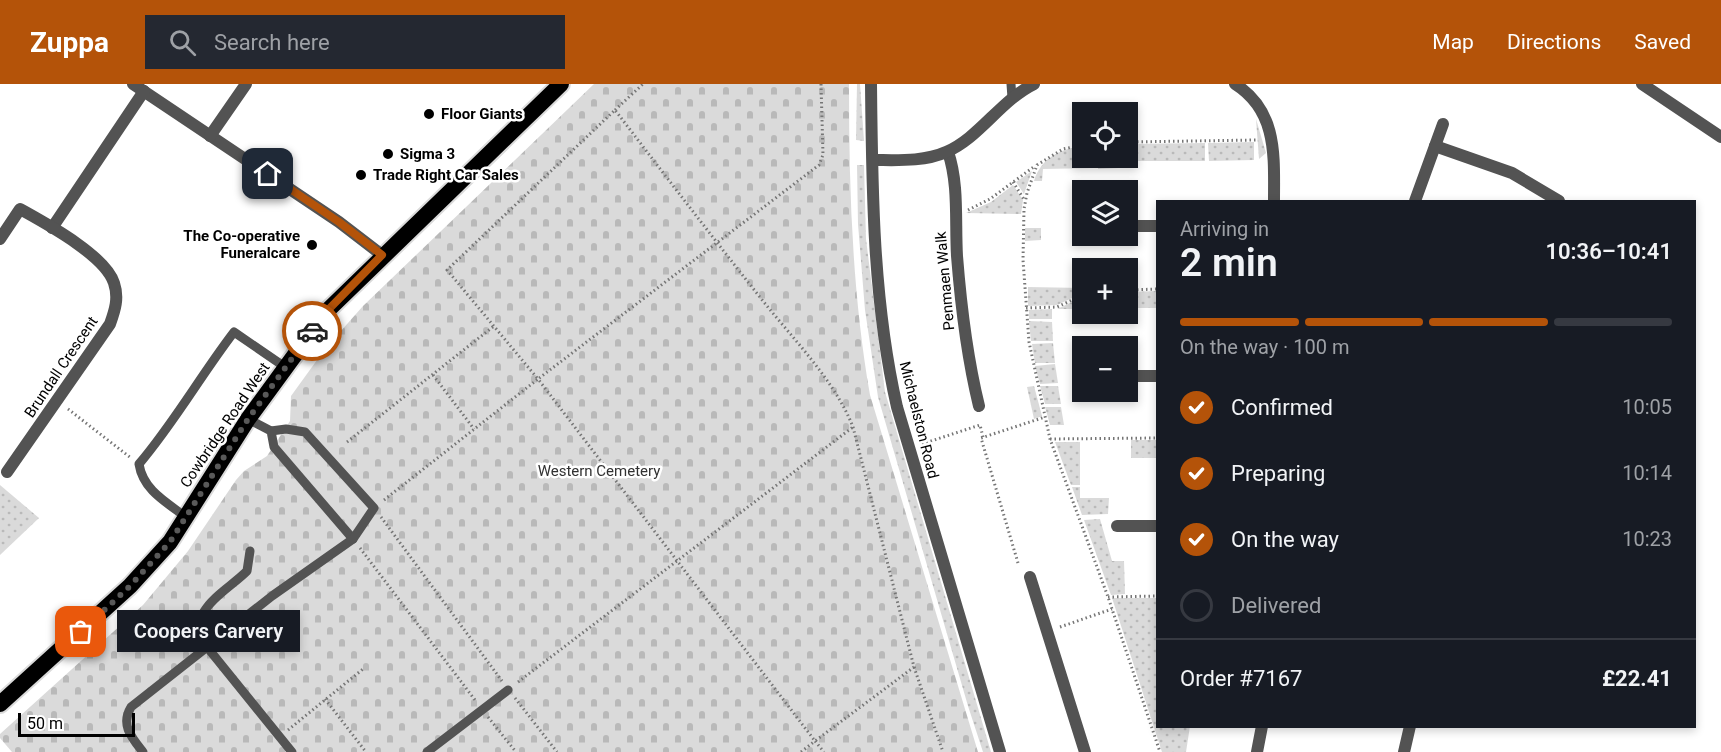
<!DOCTYPE html>
<html lang="en">
<head>
<meta charset="utf-8">
<style>
  :root { --surface:#171b24; --page:#242831; --text:#f1f3f6; --muted:#9ea1a6; --line:#363941; --accent:#b45309 }
  body { margin:0; font-family:Roboto,sans-serif; background:var(--page); color:var(--text); height:100vh; display:flex; flex-direction:column; font-size:22px; white-space:nowrap }
  * { box-sizing:border-box; margin:0 }
  p { font-size:20px; color:var(--muted) }
  .icon { flex:none; width:33px; height:33px; fill:none; stroke:currentColor; stroke-width:2; stroke-linecap:round; stroke-linejoin:round }
  .map { position:relative; flex:1; overflow:hidden }
  .details { position:absolute; left:1156px; top:116px; width:540px; height:528px; display:flex; flex-direction:column; background:var(--surface); border-radius:0px; box-shadow:0 3px 9px #0003 }
  .details>* { flex:none }
  .buttons { position:absolute; left:1072px; top:18px; display:grid; gap:12px }
  .buttons a { display:grid; place-items:center; width:66px; height:66px; border-radius:0px; background:var(--surface); box-shadow:0 3px 9px #0003; font-size:30px }
  .scale { position:absolute; left:18px; bottom:15px; width:117px; box-sizing:border-box; padding-left:6px; border:3px solid #000; border-top:0; font-size:16px; line-height:21px; white-space:nowrap; color:#000; -webkit-text-stroke:4px #fff; paint-order:stroke }
  .pin { position:absolute; display:grid; place-items:center; width:51px; height:51px; color:#fff; margin:-26px; border-radius:12px; box-shadow:0 3px 9px #0006 }
  .courier { position:absolute; display:grid; place-items:center; width:60px; height:60px; margin:-30px; border:4px solid #b45309; border-radius:50%; background:#fff; color:#222; box-shadow:0 2px 8px #0007 }
  .bubble { position:absolute; height:42px; border-radius:0px; background:var(--surface); box-shadow:0 3px 9px #0003; font-size:20px; font-weight:600; line-height:42px; text-align:center }
  .overview em { font-style:normal; font-weight:600 }
  .overview div { display:flex; flex-direction:column-reverse }
  .overview { display:flex; align-items:center; justify-content:space-between; height:102px; padding:0 24px }
  h1 { font-size:39px; font-weight:600; line-height:45px }
  .bar { display:grid; grid-template-columns:repeat(4,1fr); gap:9px 6px; align-content:center; height:72px; padding:0 24px }
  .bar i { height:8px; border-radius:4px; background:var(--line) }
  .bar .current { background:var(--accent) }
  .bar p { grid-column:span 4 }
  .line { display:flex; align-items:center; gap:15px; padding:0 24px; border-top:2px solid var(--line) }
  .line div { flex:1 }
  ol { padding:0 24px; list-style:none }
  li { display:flex; align-items:center; gap:18px; height:66px }
  li p { margin-inline-start:auto }
  li .icon { padding:6px; border-radius:50%; background:var(--accent); color:#fff; stroke-width:4 }
  li:last-child { color:var(--muted) }
  li i { width:33px; height:33px; border:3px solid var(--line); border-radius:50% }
  header { display:flex; align-items:center; gap:36px; box-sizing:border-box; height:84px; padding:0 30px; background:var(--accent); color:#fff }
  header strong { font-size:28px }
  nav { display:flex; gap:33px; margin-inline-start:auto; font-size:21px }
  .search { width:420px; height:54px; background:var(--page); display:flex; align-items:center; gap:15px; box-sizing:border-box; padding:0 21px; border-radius:0px; color:var(--muted); font-size:22px }
  .map>svg:first-child { display:block }
</style>
</head>
<body>
<header>
<strong>Zuppa</strong>
<div class="search"><svg class="icon" aria-label="search" viewBox="0 0 24 24"><circle cx="10" cy="10" r="6"/><path d="M15 15l6 6"/></svg>Search here</div>
<nav><a>Map</a><a>Directions</a><a>Saved</a></nav>
</header>
<div class="map">
<svg width="1721" height="668" viewBox="0 0 1721 668">
  <defs>
    <pattern id="grass-dots" width="8" height="8" patternUnits="userSpaceOnUse" patternTransform="scale(1.5)"><rect width="8" height="8" fill="#dadada"/><path d="M2 2h.1M6 6h.1" fill="none" stroke="#b9b9b9" stroke-width="1.8" stroke-linecap="round"/></pattern>
    <pattern id="cemetery-stones" width="16" height="16" patternUnits="userSpaceOnUse" patternTransform="scale(1.5)"><rect width="16" height="16" fill="#dadada"/><path d="M2 7V4a2 2 0 0 1 4 0v3zM10 15v-3a2 2 0 0 1 4 0v3z" fill="#b9b9b9"/></pattern>
  </defs>
  <rect width="100%" height="100%" fill="#fff"/>
  <!-- grass -->
  <g fill="url(#grass-dots)">
    <path d="M857,0H860L864,57L856,56Z"/>
    <path d="M1256,35L1266,69L1259,75Z"/>
    <path d="M1254,58V76L1209,77L1208,59Z"/>
    <path d="M1205,59V77H1123L1122,74H1128V60Z"/>
    <path d="M1083,62V74H1094V84L1043,85L1042,97H1034C1041,74 1060,65 1083,62Z"/>
    <path d="M1099,74H1119L1118,84L1098,85Z"/>
    <path d="M857,81H864L866,155L885,308L991,668H983L968,622L878,313L865,226L858,140Z"/>
    <path d="M1032,87L1024,110L1016,98Z"/>
    <path d="M1013,101L1023,116L1021,130L966,129L991,118Z"/>
    <path d="M1025,144H1041V156L1025,157Z"/>
    <path d="M1028,203L1083,204V209L1057,221L1028,222Z"/>
    <path d="M1158,207V224H1128V208Z"/>
    <path d="M1083,213V225H1057Z"/>
    <path d="M1052,225V235H1029V226Z"/>
    <path d="M1029,237L1052,238L1053,257H1031Z"/>
    <path d="M1053,259L1055,279H1035L1032,260Z"/>
    <path d="M1055,280L1058,299L1040,300L1035,282Z"/>
    <path d="M1034,302L1042,332L1034,335L1027,303Z"/>
    <path d="M1040,302H1058L1061,320H1045Z"/>
    <path d="M1045,323H1061L1064,341H1050Z"/>
    <rect x="1131" y="356" width="27" height="18"/>
    <path d="M1055,358H1080V401H1071Z"/>
    <path d="M0,401L39,434L0,471Z"/>
    <path d="M1072,403H1080V414H1109L1108,430L1082,431Z"/>
    <path d="M1100,435L1112,477H1124L1125,510L1111,511L1084,436Z"/>
    <path d="M1112,514H1158V642H1190L1186,668H1162Z"/>
  </g>
  <!-- cemetery -->
  <path fill="url(#cemetery-stones)" d="M594,0H849C849,104 852,208 870,311L978,668H12L0,654V650L143,521L188,467L236,396L244,387L267,372L290,337L291,312L325,265L363,222Z"/>
  <g fill="none" stroke-linecap="round" stroke-linejoin="round">
    <defs>
      <path id="trunk" d="M0,620L130,502L170,458L248,335L327,227L561,0"/>
    </defs>
    <!-- trunk casing -->
    <use href="#trunk" stroke="#dbdbdb" stroke-width="20"/>
    <!-- path -->
    <g stroke="#757575" stroke-width="3" stroke-dasharray="1.5 3" stroke-linecap="butt">
      <path d="M615,26L643,0"/>
      <path d="M1128,58L1256,56"/>
      <path d="M1083,61L1063,65L1037,81L1027,109L1024,125L1023,176L1029,258L1050,355L1108,513L1160,668"/>
      <path d="M1097,84V74"/>
      <path d="M1013,98L1025,117"/>
      <path d="M968,126L990,115L1035,82"/>
      <path d="M1128,206L1158,205"/>
      <path d="M1026,224L1057,223L1083,211"/>
      <path d="M433,291L474,345"/>
      <path d="M68,325L131,374"/>
      <path d="M1050,355L1158,354"/>
      <path d="M347,358L494,242"/>
      <path d="M922,360L980,341L983,353"/>
      <path d="M384,416L538,295L815,657L914,583L853,343C835,297 794,256 763,217C713,154 664,90 615,26L447,186L538,295L819,81L823,71L821,0"/>
      <path d="M381,433L502,597"/>
      <path d="M360,464L475,616"/>
      <path d="M1018,479L981,354L1045,333"/>
      <path d="M1108,513L1158,512"/>
      <path d="M1060,543L1112,525"/>
      <path d="M914,583L943,668"/>
      <path d="M518,598L853,343"/>
      <path d="M515,614L557,668"/>
      <path d="M325,615L366,668"/>
      <path d="M488,633L516,668"/>
      <path d="M288,646L363,585"/>
      <path d="M801,668L815,657L824,668"/>
    </g>
    <!-- service -->
    <g stroke="#535353" stroke-width="9">
      <path d="M1011,0L1012,14"/>
      <path d="M248,335L271,347L274,363L353,455"/>
      <path d="M186,433C166,418 143,406 139,380C174,339 201,291 234,248L285,283"/>
      <path d="M250,467L247,487C225,509 183,527 207,563L292,668"/>
      <path d="M143,668C132,654 120,641 131,623L272,512L353,455L374,424L305,348L286,345L271,347"/>
      <path d="M427,668L508,606"/>
    </g>
    <!-- minor -->
    <g stroke="#535353" stroke-width="12">
      <path d="M133,0L339,138L382,171"/>
      <path d="M1235,0C1278,27 1274,73 1274,117"/>
      <path d="M1642,0L1721,53"/>
      <path d="M210,52L246,0"/>
      <path d="M1435,62L1512,89L1559,117"/>
      <path d="M948,68C959,100 955,138 957,172C961,223 967,273 979,322"/>
      <path d="M873,76C896,76 924,78 946,68C978,55 1001,16 1034,0"/>
      <path d="M1415,117L1443,40"/>
      <path d="M1128,142H1158"/>
      <path d="M52,144L144,7"/>
      <path d="M0,155L20,125C45,139 105,171 114,199C119,214 115,226 110,240L7,388"/>
      <path d="M1128,292H1158"/>
      <path d="M1117,442H1158"/>
      <path d="M1030,493L1085,668"/>
      <path d="M1257,668L1262,642"/>
      <path d="M1404,668L1410,642"/>
    </g>
    <!-- tertiary -->
    <path stroke="#535353" stroke-width="12" d="M871,0C872,107 873,218 897,323L1000,668"/>
    <!-- trunk -->
    <use href="#trunk" stroke="#000" stroke-width="16"/>
  </g>
  <g fill="none" stroke-linecap="round" stroke-linejoin="round">
    <!-- done -->
    <path stroke="#595959" stroke-width="6" stroke-dasharray="0 10.8" d="M81,548L130,502L170,458L248,335L312,247"/>
    <!-- route -->
    <path stroke="#b45309" stroke-width="8" d="M268,90L339,138L382,171L327,227L312,247"/>
  </g>
  <!-- markers -->
  <g fill="#000" stroke="#fff" stroke-width="2">
    <circle cx="429" cy="30" r="6"/>
    <circle cx="388" cy="70" r="6"/>
    <circle cx="361" cy="91" r="6"/>
    <circle cx="312" cy="161" r="6"/>
  </g>
  <g text-anchor="middle" dominant-baseline="central" stroke-width="5" stroke-linejoin="round" paint-order="stroke">
    <!-- poi labels -->
    <g font-size="15" font-weight="bold" fill="#000" stroke="#fff" text-anchor="start">
      <text x="441" y="30">Floor Giants</text>
      <text x="400" y="70">Sigma 3</text>
      <text x="373" y="91">Trade Right Car Sales</text>
      <text x="300" y="152" text-anchor="end">The Co-operative<tspan x="300" dy="17">Funeralcare</tspan></text>
    </g>
    <!-- street labels -->
    <g font-size="15" fill="#000" stroke="#fff">
      <text transform="translate(945 197) rotate(-95)">Penmaen Walk</text>
      <text transform="translate(61 283) rotate(-56)">Brundall Crescent</text>
      <text transform="translate(919 336) rotate(76)">Michaelston Road</text>
      <text transform="translate(225 341) rotate(-56)">Cowbridge Road West</text>
    </g>
    <!-- park labels -->
    <g font-size="15" fill="#313131" stroke="#fff">
      <text x="599" y="387">Western Cemetery</text>
    </g>
  </g>
</svg>
<div class="buttons">
<a><svg class="icon" aria-label="locate" viewBox="0 0 24 24"><circle cx="12" cy="12" r="6"/><path d="M12 2v4M12 18v4M2 12h4M18 12h4"/></svg></a>
<a><svg class="icon" aria-label="layers" viewBox="0 0 24 24"><path d="M12 4l9 5-9 5-9-5zM3 14l9 5 9-5"/></svg></a>
<a>+</a>
<a>−</a>
</div>
<div class="scale">50 m</div>
<div class="pin" style="left:81px;top:548px;background:#ea580c"><svg class="icon" aria-label="bag" viewBox="0 0 24 24"><path d="M5 8h14l-1 12H6zM9 8a3 3 0 0 1 6 0"/></svg></div>
<div class="pin" style="left:268px;top:90px;background:#1f2937"><svg class="icon" aria-label="home" viewBox="0 0 24 24"><path d="M3 11l9-7 9 7M6 9v11h12V9"/></svg></div>
<div class="courier" style="left:312px;top:247px"><svg class="icon" aria-label="car" viewBox="0 0 24 24"><path d="M5 17H2v-5l4-1 3-4h7l3 4 3 1v5h-3M9 17h6M6 11h13"/><circle cx="7" cy="17" r="2"/><circle cx="17" cy="17" r="2"/></svg></div>
<div class="bubble" style="left:117px;top:526px;width:183px">Coopers Carvery</div>
<section class="details">
<div class="overview"><div><h1>2 min</h1><p>Arriving in</p></div><em>10:36–10:41</em></div>
<div class="bar"><i class="current"></i><i class="current"></i><i class="current"></i><i></i><p>On the way · 100 m</p></div>
<ol>
<li><svg class="icon" aria-label="check" viewBox="0 0 24 24"><path d="M5 12l5 5 9-10"/></svg>Confirmed<p>10:05</p></li>
<li><svg class="icon" aria-label="check" viewBox="0 0 24 24"><path d="M5 12l5 5 9-10"/></svg>Preparing<p>10:14</p></li>
<li><svg class="icon" aria-label="check" viewBox="0 0 24 24"><path d="M5 12l5 5 9-10"/></svg>On the way<p>10:23</p></li>
<li><i></i>Delivered</li>
</ol>
<div class="line" style="height:78px"><div>Order #7167</div><b>£22.41</b></div>
</section>
</div>
</body>
</html>
